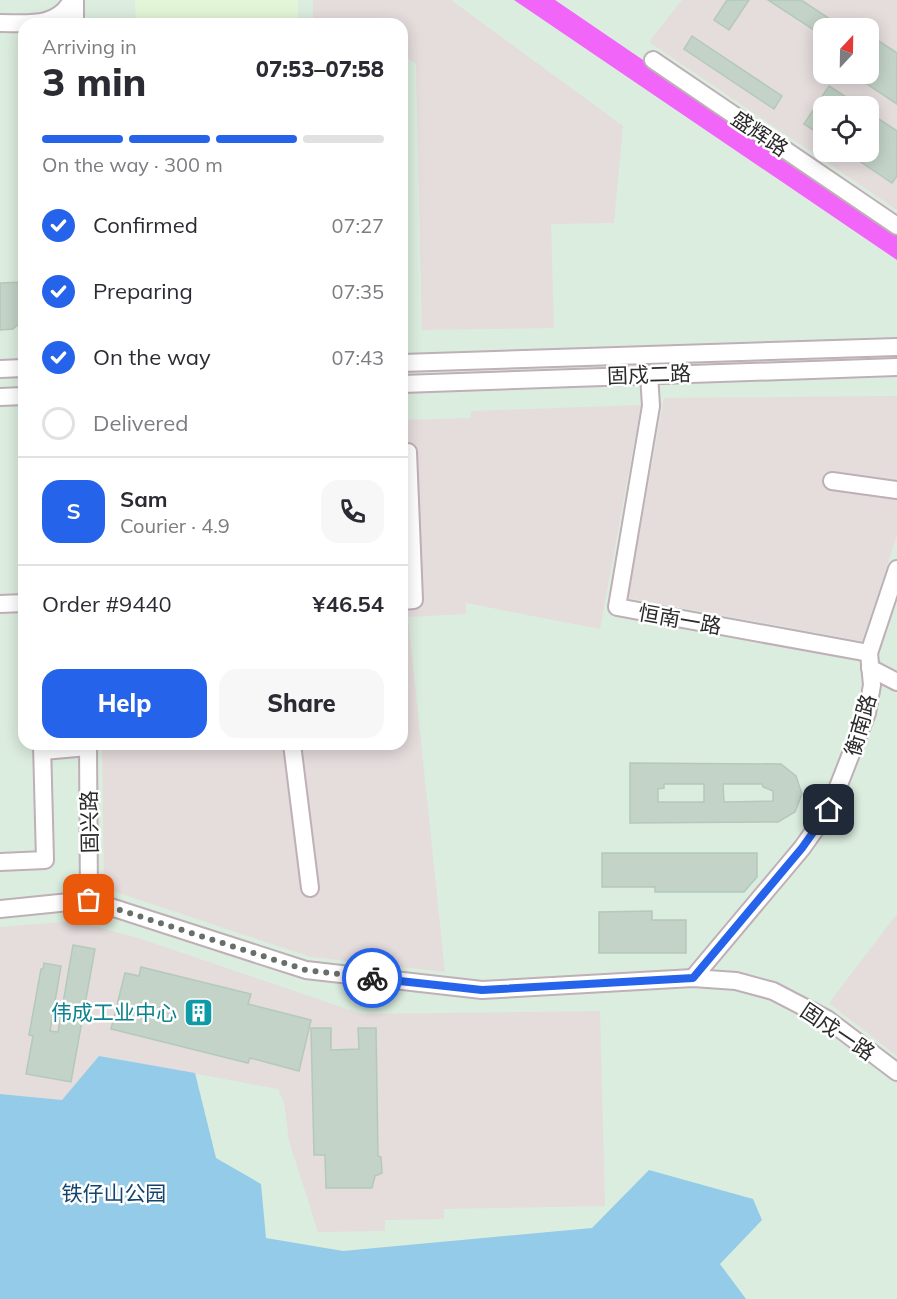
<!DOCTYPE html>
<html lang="en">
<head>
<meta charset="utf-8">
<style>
  :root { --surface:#fff; --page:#f7f7f7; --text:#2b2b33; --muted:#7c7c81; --line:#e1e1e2; --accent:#2563eb }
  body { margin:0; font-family:Mulish,"Noto Sans SC",sans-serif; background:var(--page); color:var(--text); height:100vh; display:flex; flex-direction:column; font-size:22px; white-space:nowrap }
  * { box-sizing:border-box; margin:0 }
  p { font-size:20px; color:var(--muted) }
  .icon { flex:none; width:33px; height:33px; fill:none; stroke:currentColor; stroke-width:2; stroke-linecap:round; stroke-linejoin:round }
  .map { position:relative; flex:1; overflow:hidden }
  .sheet { position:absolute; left:18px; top:18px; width:390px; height:732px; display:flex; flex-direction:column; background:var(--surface); border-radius:18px; box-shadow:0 3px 15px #0003 }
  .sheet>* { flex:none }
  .needle { width:39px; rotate:22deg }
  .buttons { position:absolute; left:813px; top:18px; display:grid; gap:12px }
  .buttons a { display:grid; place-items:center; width:66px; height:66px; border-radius:12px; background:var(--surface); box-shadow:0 3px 15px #0003; font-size:30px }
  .pin { position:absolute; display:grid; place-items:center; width:51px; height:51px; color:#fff; margin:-26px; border-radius:12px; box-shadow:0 3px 9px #0006 }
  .courier { position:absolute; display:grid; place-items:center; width:60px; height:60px; margin:-30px; border:4px solid #2563eb; border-radius:50%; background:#fff; color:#222; box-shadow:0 2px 8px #0007 }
  .head em { font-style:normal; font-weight:800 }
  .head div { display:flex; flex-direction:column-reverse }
  .head { display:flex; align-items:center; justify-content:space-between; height:102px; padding:0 24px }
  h1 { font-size:39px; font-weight:800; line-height:45px }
  .bar { display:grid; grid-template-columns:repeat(4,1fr); gap:9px 6px; align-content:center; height:72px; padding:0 24px }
  .bar i { height:8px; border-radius:4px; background:var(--line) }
  .bar .on { background:var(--accent) }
  .bar p { grid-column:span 4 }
  .line { display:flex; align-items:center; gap:15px; padding:0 24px; border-top:2px solid var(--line) }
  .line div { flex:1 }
  .round { display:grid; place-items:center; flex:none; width:63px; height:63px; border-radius:18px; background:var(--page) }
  ol { padding:0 24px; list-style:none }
  li { display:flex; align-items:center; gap:18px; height:66px }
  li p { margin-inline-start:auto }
  li .icon { padding:6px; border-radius:50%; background:var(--accent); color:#fff; stroke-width:4 }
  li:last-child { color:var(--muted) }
  li i { width:33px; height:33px; border:3px solid var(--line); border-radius:50% }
  .button { display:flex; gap:12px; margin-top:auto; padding:12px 24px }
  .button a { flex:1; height:69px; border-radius:18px; background:var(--accent); color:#fff; font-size:24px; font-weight:800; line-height:69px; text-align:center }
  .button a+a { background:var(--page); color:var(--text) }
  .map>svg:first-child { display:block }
</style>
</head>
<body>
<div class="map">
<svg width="897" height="1299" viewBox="0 0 897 1299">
  <rect width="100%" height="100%" fill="#dbeddf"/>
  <!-- industrial -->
  <g fill="#e5dcdc" fill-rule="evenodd">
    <path d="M313,0H451L623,126L614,223L551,224L554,328L422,330L416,64L402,55V24H313Z"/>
    <path d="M682,0H897V210L649,42ZM824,28H868V74H824ZM824,106H868V152H824Z"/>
    <path d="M897,396V535L862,641L628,598L664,398Z"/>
    <path d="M641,405L600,629L466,603V614L408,617L445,972L311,957L104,888L102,744H402V617L408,616L407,585H402V420L471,418V411Z"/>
    <path d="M897,914V1056L829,1003Z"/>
    <path d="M64,922L90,925L141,939L362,1014L600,1011L605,1206L444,1209V1219L385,1220V1231L318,1232L289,1141L284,1102L278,1089L100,1056L62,1100L0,1094V927Z"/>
  </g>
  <!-- medical -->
  <path fill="#e2f5d7" d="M135,0H298V24H136Z"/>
  <!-- green -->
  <path fill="#93cbe9" d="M99,1056L195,1073L216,1158L261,1184L266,1238L343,1251L592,1228L649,1170L753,1199L762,1220L720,1264L746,1299H0V1094L62,1100Z"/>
  <!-- water -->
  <path fill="#f165f8" d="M514,0H555L897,233V260Z"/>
  <!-- building -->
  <g fill="#c3d3c7" stroke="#b4c9bb" stroke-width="1.5" fill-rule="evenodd">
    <path d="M727,0H749L729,30L714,20Z"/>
    <path d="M768,0H801L833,21L827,28H824L823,36Z"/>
    <path d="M868,34L897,53V104L852,74H868Z"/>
    <path d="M692,36L782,96L774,109L684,49Z"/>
    <path d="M829,86L860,106H824V137L804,124Z"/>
    <path d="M868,112L897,131V176L892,183L846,152H868Z"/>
    <path d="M24,282V319L13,329L0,330V283Z"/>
    <path d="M630,763L781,764L796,776L802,794L795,812L778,822L630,823ZM664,784H704V802H658V789L664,788ZM723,784H762L763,787L773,791V801L724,802Z"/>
    <path d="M602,853H757V877L744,892H655V887H602Z"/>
    <path d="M652,911V920H686V953H599V912Z"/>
    <path d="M73,945L95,949L71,1082L26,1074L33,1036L29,1035L41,969H43L44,963L61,966L50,1031L58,1032Z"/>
    <path d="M141,967L251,994L248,1004L311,1020L299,1071L250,1058L248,1063L111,1029L125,973L139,976Z"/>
    <path d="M311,1028H331V1050L359,1049L358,1028H376L378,1156L381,1157L382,1173L375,1176L372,1188H326L325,1155H314Z"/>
  </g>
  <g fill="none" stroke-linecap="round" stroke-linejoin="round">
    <defs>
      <g id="minor">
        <path d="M75,0V24"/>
        <path d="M0,23C28,23 57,28 72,0"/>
        <path d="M653,60L897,226"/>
        <path d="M402,363L897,347"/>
        <path d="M0,369L24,368"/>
        <path d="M649,374L651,406L617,607L869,653"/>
        <path d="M402,384L897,367"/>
        <path d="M0,397L24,396"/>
        <path d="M832,481L897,490"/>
        <path d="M402,601L414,600L408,452"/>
        <path d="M0,604L24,603"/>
        <path d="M870,668L897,682"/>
        <path d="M88,744L89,900"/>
        <path d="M292,744L310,888"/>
        <path d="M43,751L88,747"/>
        <path d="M0,862L45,860L42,744"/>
        <path d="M0,909L89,900L306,970L482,990L693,978L736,981L773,991L827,1019L897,1072"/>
        <path d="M693,978L802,848L829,810L867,713L872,685L869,653L897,569"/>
      </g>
    </defs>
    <!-- minor casing -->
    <use href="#minor" stroke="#bfafb7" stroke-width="20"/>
    <!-- minor -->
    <use href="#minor" stroke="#fff" stroke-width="16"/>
  </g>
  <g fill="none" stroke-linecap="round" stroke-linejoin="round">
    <!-- done -->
    <path stroke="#686e69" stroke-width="6" stroke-dasharray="0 10.8" d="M89,900L306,970L372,978"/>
    <!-- route -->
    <path stroke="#2563eb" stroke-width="8" d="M372,978L482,990L693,978L802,848L829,810"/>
  </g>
  <!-- icons -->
  <defs>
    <symbol id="building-square" viewBox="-11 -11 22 22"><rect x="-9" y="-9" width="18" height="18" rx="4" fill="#0f9aa8" stroke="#fff"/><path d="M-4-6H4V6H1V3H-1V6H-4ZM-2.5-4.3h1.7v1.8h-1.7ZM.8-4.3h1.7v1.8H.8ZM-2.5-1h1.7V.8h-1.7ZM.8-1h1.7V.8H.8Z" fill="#fff"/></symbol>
  </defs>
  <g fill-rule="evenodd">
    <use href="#building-square" x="182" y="996" width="33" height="33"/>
  </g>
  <g text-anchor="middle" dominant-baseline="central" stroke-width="5" stroke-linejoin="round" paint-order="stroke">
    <!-- street labels -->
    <g font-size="21" fill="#2a2a2a" stroke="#fff">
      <text transform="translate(760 133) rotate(34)">盛辉路</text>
      <text transform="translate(649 374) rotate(-2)">固戍二路</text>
      <text transform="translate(680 619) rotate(10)">恒南一路</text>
      <text transform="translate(860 725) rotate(-74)">衡南路</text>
      <text transform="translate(89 822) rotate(-91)">固兴路</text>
      <text transform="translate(838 1031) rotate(34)">固戍一路</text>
    </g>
    <!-- culture labels -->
    <g font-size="21" fill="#0d838f" stroke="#fff" text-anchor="end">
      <text x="177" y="1012">伟成工业中心</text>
    </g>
    <!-- park labels -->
    <g font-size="21" fill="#14436d" stroke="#fff">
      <text x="114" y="1193">铁仔山公园</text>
    </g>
  </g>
</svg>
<div class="buttons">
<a><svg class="needle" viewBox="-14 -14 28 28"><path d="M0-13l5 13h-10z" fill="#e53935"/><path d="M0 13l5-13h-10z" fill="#7c7c81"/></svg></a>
<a><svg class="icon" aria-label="locate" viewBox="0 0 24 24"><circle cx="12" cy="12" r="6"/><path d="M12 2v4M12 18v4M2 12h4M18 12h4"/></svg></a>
</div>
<div class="pin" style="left:89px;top:900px;background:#ea580c"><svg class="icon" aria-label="bag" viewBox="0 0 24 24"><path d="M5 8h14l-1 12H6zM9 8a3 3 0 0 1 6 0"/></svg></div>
<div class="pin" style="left:829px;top:810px;background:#1f2937"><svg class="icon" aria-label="home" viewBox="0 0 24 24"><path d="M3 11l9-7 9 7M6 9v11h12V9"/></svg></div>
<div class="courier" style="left:372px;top:978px"><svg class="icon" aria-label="bike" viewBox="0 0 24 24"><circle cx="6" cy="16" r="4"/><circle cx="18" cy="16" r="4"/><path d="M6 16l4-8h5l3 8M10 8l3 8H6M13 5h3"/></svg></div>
<section class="sheet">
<div class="head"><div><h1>3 min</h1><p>Arriving in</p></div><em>07:53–07:58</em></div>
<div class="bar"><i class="on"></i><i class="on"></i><i class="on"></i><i></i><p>On the way · 300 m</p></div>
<ol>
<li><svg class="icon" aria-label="check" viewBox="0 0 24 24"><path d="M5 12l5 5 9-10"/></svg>Confirmed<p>07:27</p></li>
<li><svg class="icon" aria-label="check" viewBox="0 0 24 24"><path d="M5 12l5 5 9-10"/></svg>Preparing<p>07:35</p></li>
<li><svg class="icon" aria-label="check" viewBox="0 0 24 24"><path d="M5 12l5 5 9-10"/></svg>On the way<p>07:43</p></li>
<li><i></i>Delivered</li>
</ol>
<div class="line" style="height:108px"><b class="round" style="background:var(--accent);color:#fff">S</b><div><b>Sam</b><p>Courier · 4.9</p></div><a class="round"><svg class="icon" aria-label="phone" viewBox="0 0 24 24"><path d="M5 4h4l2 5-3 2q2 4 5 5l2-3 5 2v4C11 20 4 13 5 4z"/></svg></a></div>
<div class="line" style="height:78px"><div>Order #9440</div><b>¥46.54</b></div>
<div class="button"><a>Help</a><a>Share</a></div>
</section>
</div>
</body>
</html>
